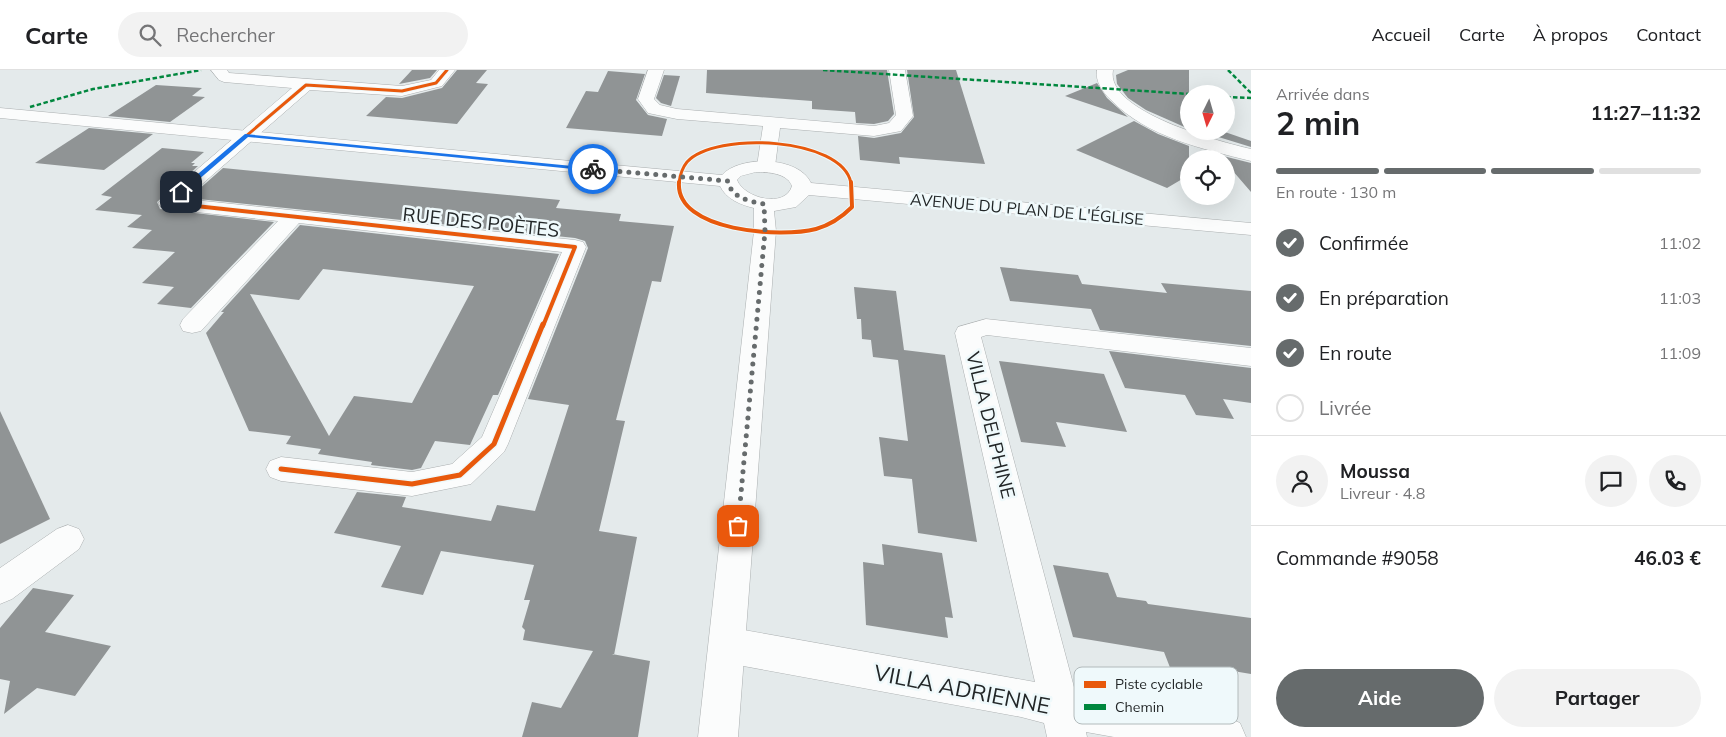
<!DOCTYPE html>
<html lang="fr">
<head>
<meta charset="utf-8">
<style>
  :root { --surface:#fff; --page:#f2f2f2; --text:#202124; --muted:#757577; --line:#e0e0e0; --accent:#666b6c }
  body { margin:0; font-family:Mulish,sans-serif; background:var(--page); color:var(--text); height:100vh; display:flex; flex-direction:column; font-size:19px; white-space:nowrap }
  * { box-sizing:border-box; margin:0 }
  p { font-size:16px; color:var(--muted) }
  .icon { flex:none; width:28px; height:28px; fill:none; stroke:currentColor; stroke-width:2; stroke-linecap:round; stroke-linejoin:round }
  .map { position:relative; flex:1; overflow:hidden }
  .details { display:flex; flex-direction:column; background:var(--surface); width:475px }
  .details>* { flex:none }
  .needle { width:32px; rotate:185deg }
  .buttons { position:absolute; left:1180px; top:15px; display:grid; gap:10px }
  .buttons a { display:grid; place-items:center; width:55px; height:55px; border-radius:50%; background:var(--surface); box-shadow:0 5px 20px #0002; font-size:25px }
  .pin { position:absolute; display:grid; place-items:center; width:42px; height:42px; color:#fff; margin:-21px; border-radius:10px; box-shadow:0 2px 8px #0006 }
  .courier { position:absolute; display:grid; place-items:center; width:50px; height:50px; margin:-25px; border:4px solid #1a73e8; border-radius:50%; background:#fff; color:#222; box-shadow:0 1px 6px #0007 }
  .summary em { font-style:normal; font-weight:700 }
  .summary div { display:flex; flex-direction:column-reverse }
  .summary { display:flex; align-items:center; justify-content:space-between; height:85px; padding:0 25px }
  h1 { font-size:32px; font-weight:700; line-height:38px }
  .bar { display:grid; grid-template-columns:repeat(4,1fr); gap:8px 5px; align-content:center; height:60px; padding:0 25px }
  .bar i { height:6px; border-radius:4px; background:var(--line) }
  .bar .current { background:var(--accent) }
  .bar p { grid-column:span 4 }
  .line { display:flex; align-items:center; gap:12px; padding:0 25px; border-top:1px solid var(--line) }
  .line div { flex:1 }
  .round { display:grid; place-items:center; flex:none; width:52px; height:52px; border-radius:26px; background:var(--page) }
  ol { padding:0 25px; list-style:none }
  li { display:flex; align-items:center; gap:15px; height:55px }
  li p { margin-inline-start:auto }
  li .icon { padding:5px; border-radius:50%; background:var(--accent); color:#fff; stroke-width:4 }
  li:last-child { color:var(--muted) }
  li i { width:28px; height:28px; border:2px solid var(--line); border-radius:50% }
  .cta { display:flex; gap:10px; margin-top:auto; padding:10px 25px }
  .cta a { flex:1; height:58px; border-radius:30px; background:var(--accent); color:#fff; font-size:20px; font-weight:700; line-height:58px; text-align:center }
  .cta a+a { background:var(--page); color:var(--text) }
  header { display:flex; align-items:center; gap:30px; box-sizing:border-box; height:70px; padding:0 25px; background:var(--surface); border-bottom:1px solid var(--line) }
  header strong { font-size:24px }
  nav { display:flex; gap:28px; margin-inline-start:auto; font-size:18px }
  .search { width:350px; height:45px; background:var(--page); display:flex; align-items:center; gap:12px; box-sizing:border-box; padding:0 18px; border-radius:28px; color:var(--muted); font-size:19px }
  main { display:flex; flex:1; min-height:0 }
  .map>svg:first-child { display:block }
</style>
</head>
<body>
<header>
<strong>Carte</strong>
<div class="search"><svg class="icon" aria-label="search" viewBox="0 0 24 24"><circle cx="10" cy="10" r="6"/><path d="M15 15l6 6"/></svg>Rechercher</div>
<nav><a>Accueil</a><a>Carte</a><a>À propos</a><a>Contact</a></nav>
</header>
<main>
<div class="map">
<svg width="1251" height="667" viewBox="0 0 1251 667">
  <rect width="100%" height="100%" fill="#e4eaeb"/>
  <!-- building -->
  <g fill="#909495" fill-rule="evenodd">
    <path d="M412,0H437L430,8L399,14Z"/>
    <path d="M457,0H487L476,13L488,14L457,54L366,46L386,27L402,28L442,18Z"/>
    <path d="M707,0H887L894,44L888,51L874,54L856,53L855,42L812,39V31L706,23Z"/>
    <path d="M907,0H956L985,94L899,87L900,94L860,90L858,66L874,68L901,63L914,47Z"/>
    <path d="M1128,0H1189V59L1146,40L1128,28L1117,14L1116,5Z"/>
    <path d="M608,1L645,4L636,30L648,45L667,49L662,66L566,58L586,21L598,22Z"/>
    <path d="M664,5L680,6L671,36L661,33L656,28Z"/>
    <path d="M1097,13L1107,28L1128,47L1065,26Z"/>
    <path d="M156,15L202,18L192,26L205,27L170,52L108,46Z"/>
    <path d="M1134,51L1158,64L1189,76V105L1167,118L1076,80Z"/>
    <path d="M89,58L153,64L104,100L35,93Z"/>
    <path d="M1199,61H1222L1251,71V77Z"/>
    <path d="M162,78L204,82L191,93H195L192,96H198L157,132L160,139L274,152L191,238L157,234L174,217L142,213L175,182L132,178L152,160L127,157L142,145L95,140L112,127L101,125Z"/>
    <path d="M1219,85L1251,93V122L1226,93V89H1222Z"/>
    <path d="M223,98L560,130L556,138L621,144L619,151L674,156L661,212L652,211L616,350L625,351L599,461L637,467L614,585L612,584L650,591L638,667H522L532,632L561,638L593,581L523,570L525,560L522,557L530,530H524L534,495L441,481L423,525L381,517L401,476L334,463L357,422L406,427L402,437L491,451L497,435L535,441L569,335L528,329L588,178L585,171L575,168L189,128Z"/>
    <path d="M300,155L559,184L498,325H493L470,375L435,371L421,398L412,400L371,395L372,392L318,384L321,379L286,374L291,366L249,361L206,263L224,242H221ZM323,199L474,216L412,333L354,326L329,366L250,224L299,230Z"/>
    <path d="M1000,197L1078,205L1082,214L1167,223L1161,213L1251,221V276L1100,260L1091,239L1010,231Z"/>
    <path d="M854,217L896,221L904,280L945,285L977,472L918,463L912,409L884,406L879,367L908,371L898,290L873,287L871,270L862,269L861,249H857Z"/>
    <path d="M1109,281L1251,298V333L1223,329L1234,349L1196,345L1185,325L1125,318Z"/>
    <path d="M999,291L1104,304L1127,362L1056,352L1066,377L1021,372Z"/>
    <path d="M0,341L50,449L0,474Z"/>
    <path d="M882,474L942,483L953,548L945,547L948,568L866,555L863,492L884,495Z"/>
    <path d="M1053,495L1108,503L1117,527L1146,531L1148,534L1251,548V604L1215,598L1226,622L1176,613L1164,582L1073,567Z"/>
    <path d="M33,518L74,525L45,562L111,576L75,626L37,618L4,644L10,611L0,609V558Z"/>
  </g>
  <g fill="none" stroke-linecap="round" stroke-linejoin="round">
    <defs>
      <g id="minor">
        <path d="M211,0H227L229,3L402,16L431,10L439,0H455L442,16L402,26L310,20L185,129L575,170L583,172L586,177L508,374L504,382L471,414L412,426L281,411L270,407L266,399L270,391L281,387L412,402L452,394L482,367L562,182L299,153L201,261L192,263L183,261L180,255L183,249L278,151L168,139L161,137L158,133L292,18L224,12L219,10Z"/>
        <path d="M648,0H664L654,29L660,35L677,39L874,56L889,53L896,45L889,0H905L913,46L901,61L874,66L780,58L775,96L773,100L766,102L759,100L757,96L763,56L677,49L648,43L638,29Z"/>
        <path d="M1097,0H1113C1105,42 1221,72 1251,79V91C1203,79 1147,67 1111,30C1103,22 1095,12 1097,0Z"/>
        <path d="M986,249L1251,278V296L987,265L981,267L1075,621L1226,647L1240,653L1246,667H1114L1086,662L1087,667H1047L1044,653L1021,647L727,593L714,587L709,575L714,563L727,557L1035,612L955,263L958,257Z"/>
        <path d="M68,455L79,459L84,469L79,479L12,529L0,534V498L57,459Z"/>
      </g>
      <path id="tertiary" d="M0,38L722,105C740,85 799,86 811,113L1251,153V165L809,125L796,137L774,141L776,161L738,667H698L754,161V138C741,135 726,129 720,116L0,48ZM756,102C768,102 787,103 792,116C785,139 744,128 737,110L741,106Z"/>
    </defs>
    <!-- minor casing -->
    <use href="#minor" stroke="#abafb0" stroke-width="1"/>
    <!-- tertiary casing -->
    <use href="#tertiary" stroke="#abafb0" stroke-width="1"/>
    <!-- minor -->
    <use href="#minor" fill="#fbfcfc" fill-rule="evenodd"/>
    <!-- tertiary -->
    <use href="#tertiary" fill="#fbfcfc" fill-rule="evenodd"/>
    <!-- quiet -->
    <g stroke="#00873e" stroke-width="2.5" stroke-dasharray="4.5 2.5" stroke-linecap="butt">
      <path d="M823,0L1189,24"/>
      <path d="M1228,0L1251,23"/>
      <path d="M1226,27L1251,28"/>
      <path d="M30,37L93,19L201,0"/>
    </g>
    <defs>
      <g id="cycleway-far2">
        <path d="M191,113L306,15L402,21L436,13L447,0"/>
        <path d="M679,113C680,105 682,98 687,92C715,61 842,67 851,113"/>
      </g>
      <g id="cycleway-far1">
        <path d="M193,112L168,133L575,177L543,256"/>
        <path d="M679,112C675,162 782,168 816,159C830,155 842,147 852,137L851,112"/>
      </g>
      <path id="cycleway" d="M281,399L412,414L460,405L494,374L543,254"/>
    </defs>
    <!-- cycleway-far2 casing -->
    <use href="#cycleway-far2" stroke="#eff9fb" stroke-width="5"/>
    <!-- cycleway-far1 casing -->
    <use href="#cycleway-far1" stroke="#eff9fb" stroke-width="6"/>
    <!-- cycleway casing -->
    <use href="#cycleway" stroke="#eff9fb" stroke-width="8"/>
    <!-- cycleway-far2 -->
    <use href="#cycleway-far2" stroke="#e8590c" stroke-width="3"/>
    <!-- cycleway-far1 -->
    <use href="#cycleway-far1" stroke="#e8590c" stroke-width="4"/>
    <!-- cycleway -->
    <use href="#cycleway" stroke="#e8590c" stroke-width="5"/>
  </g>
  <!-- route -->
  <path fill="#1a73e8" d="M245,64L593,98L596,99L593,101L248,67L183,123H179V120Z"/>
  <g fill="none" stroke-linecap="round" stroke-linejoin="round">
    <!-- done -->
    <path stroke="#666b6c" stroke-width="5" stroke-dasharray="0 9" d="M593,99L728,111C731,128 749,131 764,134L765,161L738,456"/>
  </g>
  <g text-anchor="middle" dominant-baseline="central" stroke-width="5" stroke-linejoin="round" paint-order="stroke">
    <!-- far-street labels -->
    <g font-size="16" fill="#222627" stroke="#eff9fb">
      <text transform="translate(1027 139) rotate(5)">AVENUE DU PLAN DE L'ÉGLISE</text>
    </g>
    <!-- street labels -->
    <g font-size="19" fill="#222627" stroke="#eff9fb">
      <text transform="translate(481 152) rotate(6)">RUE DES POÈTES</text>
      <text transform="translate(991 355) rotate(76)">VILLA DELPHINE</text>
    </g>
    <!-- near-street labels -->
    <g font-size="22" fill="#222627" stroke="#eff9fb">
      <text transform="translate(962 619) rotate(11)">VILLA ADRIENNE</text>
    </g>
  </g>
  <!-- legend -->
  <rect x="1074" y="597" width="164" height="57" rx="8" fill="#eff9fb" stroke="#b2babb" stroke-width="1"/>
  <rect x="1084" y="611" width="22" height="7" fill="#e8590c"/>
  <rect x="1084" y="634" width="22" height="6" fill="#00873e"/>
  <g font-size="14" fill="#222627">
    <text x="1115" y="619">Piste cyclable</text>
    <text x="1115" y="642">Chemin</text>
  </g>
</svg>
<div class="buttons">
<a><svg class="needle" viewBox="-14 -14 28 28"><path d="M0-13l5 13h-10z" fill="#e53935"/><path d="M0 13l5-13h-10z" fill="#757577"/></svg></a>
<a><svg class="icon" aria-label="locate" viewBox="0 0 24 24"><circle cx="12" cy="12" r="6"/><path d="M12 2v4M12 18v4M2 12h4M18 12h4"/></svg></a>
</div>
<div class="pin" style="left:738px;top:456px;background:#ea580c"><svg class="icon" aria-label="bag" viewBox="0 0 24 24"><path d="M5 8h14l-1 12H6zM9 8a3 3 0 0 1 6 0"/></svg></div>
<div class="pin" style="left:181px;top:122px;background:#1f2937"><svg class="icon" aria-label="home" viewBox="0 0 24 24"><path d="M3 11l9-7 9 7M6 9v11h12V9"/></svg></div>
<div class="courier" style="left:593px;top:99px"><svg class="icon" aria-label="bike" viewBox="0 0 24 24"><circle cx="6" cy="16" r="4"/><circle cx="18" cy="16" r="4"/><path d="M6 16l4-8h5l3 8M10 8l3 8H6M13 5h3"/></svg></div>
</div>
<section class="details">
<div class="summary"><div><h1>2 min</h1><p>Arrivée dans</p></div><em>11:27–11:32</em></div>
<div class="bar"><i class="current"></i><i class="current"></i><i class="current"></i><i></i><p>En route · 130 m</p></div>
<ol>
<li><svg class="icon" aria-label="check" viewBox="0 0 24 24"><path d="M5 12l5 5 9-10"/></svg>Confirmée<p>11:02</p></li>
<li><svg class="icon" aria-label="check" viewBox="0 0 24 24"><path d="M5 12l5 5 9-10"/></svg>En préparation<p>11:03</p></li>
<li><svg class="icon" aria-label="check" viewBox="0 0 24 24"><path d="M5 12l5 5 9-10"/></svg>En route<p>11:09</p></li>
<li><i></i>Livrée</li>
</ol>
<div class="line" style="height:90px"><a class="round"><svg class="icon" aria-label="person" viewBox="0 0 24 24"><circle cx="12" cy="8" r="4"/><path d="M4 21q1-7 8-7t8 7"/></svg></a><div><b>Moussa</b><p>Livreur · 4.8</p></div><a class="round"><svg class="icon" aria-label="chat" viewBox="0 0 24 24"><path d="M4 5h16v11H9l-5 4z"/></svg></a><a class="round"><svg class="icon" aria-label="phone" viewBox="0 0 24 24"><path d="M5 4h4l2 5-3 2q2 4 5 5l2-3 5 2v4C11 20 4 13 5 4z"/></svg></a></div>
<div class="line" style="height:65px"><div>Commande #9058</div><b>46.03 €</b></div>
<div class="cta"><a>Aide</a><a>Partager</a></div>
</section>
</main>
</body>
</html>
